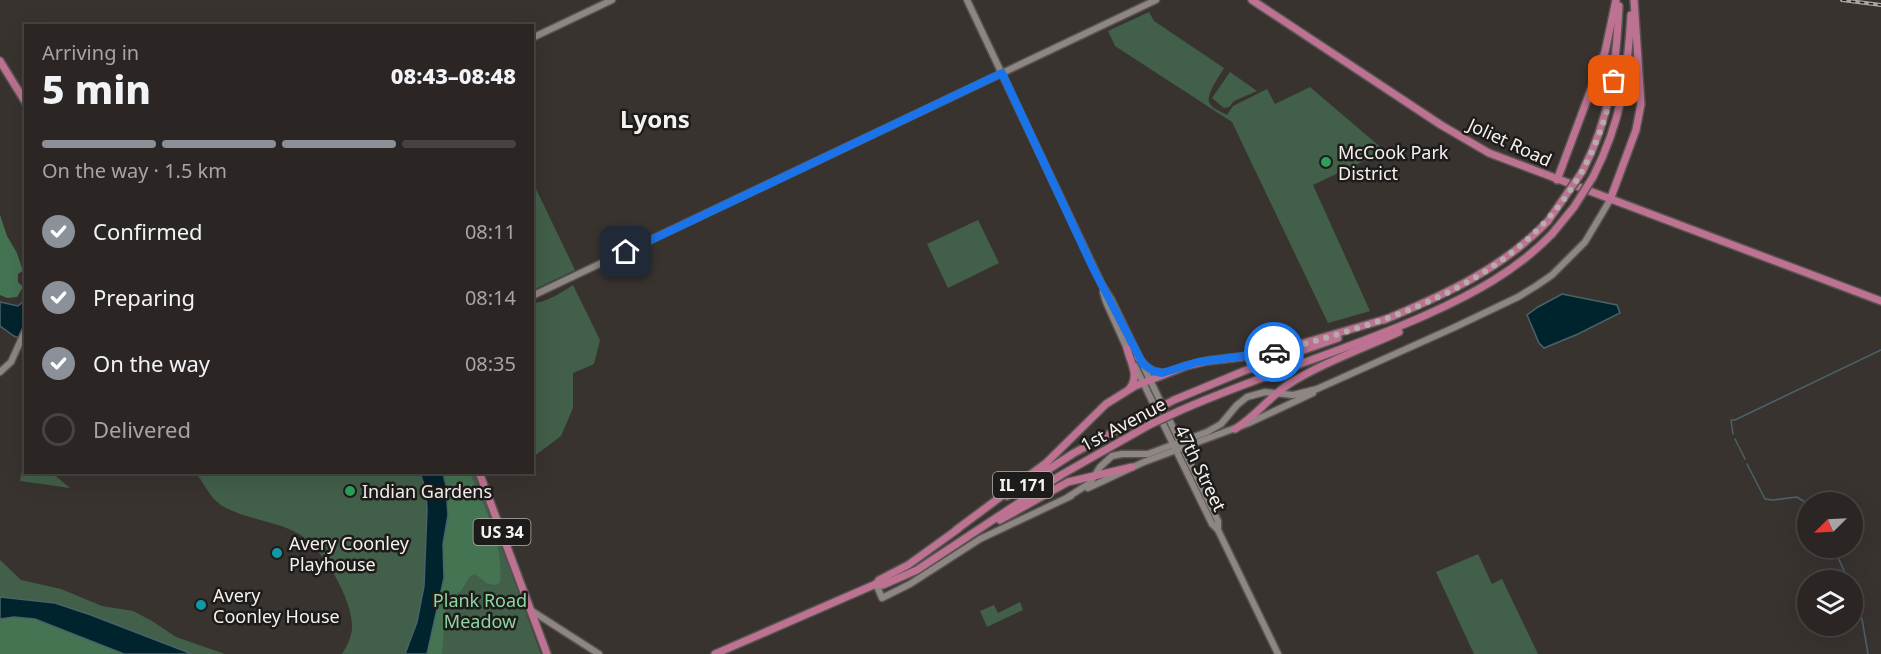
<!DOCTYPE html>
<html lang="en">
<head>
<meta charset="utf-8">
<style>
  :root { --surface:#2b2624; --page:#332e2c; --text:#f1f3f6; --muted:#a6a5a6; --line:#474341; --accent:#8c9099 }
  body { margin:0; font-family:"Noto Sans",sans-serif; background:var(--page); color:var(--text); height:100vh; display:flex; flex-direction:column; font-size:22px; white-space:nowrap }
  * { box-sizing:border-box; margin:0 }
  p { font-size:20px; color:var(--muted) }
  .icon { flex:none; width:33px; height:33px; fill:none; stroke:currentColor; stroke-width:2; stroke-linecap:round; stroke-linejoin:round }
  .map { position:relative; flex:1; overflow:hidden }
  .panel { position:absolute; left:24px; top:24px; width:510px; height:450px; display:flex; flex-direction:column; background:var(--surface); border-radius:0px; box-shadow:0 6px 24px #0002,0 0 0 2px var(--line) }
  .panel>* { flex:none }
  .needle { width:39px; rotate:246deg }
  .tools { position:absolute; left:1797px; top:492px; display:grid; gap:12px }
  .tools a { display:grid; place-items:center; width:66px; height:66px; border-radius:50%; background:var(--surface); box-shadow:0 6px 24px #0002,0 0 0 2px var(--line); font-size:30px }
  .pin { position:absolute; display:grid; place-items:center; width:51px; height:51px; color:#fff; margin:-26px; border-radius:12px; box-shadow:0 3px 9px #0006 }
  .courier { position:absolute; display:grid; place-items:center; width:60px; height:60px; margin:-30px; border:4px solid #1a73e8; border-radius:50%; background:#fff; color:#222; box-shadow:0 2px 8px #0007 }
  .overview em { font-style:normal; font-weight:800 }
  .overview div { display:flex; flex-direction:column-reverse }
  .overview { display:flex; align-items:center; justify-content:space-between; height:102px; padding:0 18px }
  h1 { font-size:39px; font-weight:800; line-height:45px }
  .bar { display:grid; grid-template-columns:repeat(4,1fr); gap:9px 6px; align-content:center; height:72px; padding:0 18px }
  .bar i { height:8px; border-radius:4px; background:var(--line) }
  .bar .selected { background:var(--accent) }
  .bar p { grid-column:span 4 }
  ol { padding:0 18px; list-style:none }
  li { display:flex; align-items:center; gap:18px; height:66px }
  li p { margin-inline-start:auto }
  li .icon { padding:6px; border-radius:50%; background:var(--accent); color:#fff; stroke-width:4 }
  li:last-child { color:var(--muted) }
  li i { width:33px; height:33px; border:3px solid var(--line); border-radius:50% }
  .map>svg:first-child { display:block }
</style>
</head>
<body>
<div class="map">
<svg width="1881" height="654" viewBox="0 0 1881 654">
  <rect width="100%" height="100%" fill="#393330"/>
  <!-- green -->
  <g fill="#425f49">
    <path d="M1149,12L1154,21L1224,68C1220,75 1204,97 1210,104C1213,109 1222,112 1227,115L1233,106L1267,89L1275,104L1310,87L1385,151L1313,185L1370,311L1328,323L1232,122L1115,46L1108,31Z"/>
    <path d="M1230,72L1257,91L1234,101L1229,107L1224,108L1212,98Z"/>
    <path d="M536,189L575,270L533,290L532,190Z"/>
    <path d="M978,220L999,263L948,288L927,244Z"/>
    <path d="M573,285L600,340L594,364L573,373V408L561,436L533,457V303C545,303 563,292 573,285Z"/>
    <path d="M25,455L26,472L52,473L70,488L20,481Z"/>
    <path d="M196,473H420L426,491L427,510L424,586L417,622L405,654H342C347,646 351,638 352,629C354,601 323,548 299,534C275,520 245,520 221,505C210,498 204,483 196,473Z"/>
    <path d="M443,473H475L541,654H427L446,486Z"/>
    <path d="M1478,554L1492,584L1502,579L1538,654H1474L1436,572Z"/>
    <path d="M0,560L21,580L61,589L102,606L133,611L152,621L176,637L225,654H192L91,615L55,603L0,597Z"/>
    <path d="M1020,602L1023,610L987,627L980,611L994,605L998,613Z"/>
  </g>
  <!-- forest -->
  <g fill="#457453">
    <path d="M0,215L7,236L17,253L23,271L18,274V282L23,287L17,297L7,298L0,295Z"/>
    <path d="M443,473H470C484,506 504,545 500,582L496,585L488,584L475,574L470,576L461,591L450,598L445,614L442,654H427L444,578L443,544L448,515L446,486Z"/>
    <path d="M14,617L35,619L124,654H0V619Z"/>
  </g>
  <!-- water -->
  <g fill="#00242e" stroke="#4a6268" stroke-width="1.5">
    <path d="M1562,294L1617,305L1620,313L1578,334L1544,348L1539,343L1527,315L1538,307Z"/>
    <path d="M25,300V340L14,336L0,326V302L18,306Z"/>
    <path d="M420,473H443L446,486L448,515L443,544L444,578L427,654H405L417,622L424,586L427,510L426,491Z"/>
    <path d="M0,597L55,603L91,615L192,654H124L35,619L14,617L0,619Z"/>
  </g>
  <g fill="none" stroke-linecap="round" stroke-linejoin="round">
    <!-- stream -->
    <g stroke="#4a6268" stroke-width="1.5">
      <path d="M1733,434L1731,420H1735L1881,350"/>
      <path d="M1735,439L1745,459"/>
      <path d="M1747,464L1765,499L1773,500L1797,497L1808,504"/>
      <path d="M1834,548L1848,580"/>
      <path d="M1852,592L1862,619L1868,654"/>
    </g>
    <defs>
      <g id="secondary">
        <path d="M967,0L1102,285L1111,299L1218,521V530"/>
        <path d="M532,38L612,0"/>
        <path d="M1103,292L1106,302L1128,351"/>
        <path d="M532,296L1156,0"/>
        <path d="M1135,366L1212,524L1218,530L1278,654"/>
        <path d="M0,372L11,362L26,329"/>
        <path d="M1088,488L1144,462L1249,423L1313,393"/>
        <path d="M1068,497L1090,483L1100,467L1112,456L1122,454H1148L1207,432L1221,424L1237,405L1247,397L1265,392L1293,395L1317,389L1453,328L1518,297L1536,286L1552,275L1585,242L1610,200"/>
        <path d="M876,584L882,598L910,584L980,539L1071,496"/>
        <path d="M532,611L599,654"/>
      </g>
      <g id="primary">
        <path d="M1252,0L1441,125L1489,153L1881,301"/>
        <path d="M0,61L26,103"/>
        <path d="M1582,172C1611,117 1616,67 1619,6"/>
        <path d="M1593,177C1622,120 1627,77 1631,15"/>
        <path d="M1557,180L1605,52L1616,0"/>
        <path d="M1610,200L1636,130L1641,104L1634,0"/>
        <path d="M1384,320C1444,295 1502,269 1548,221"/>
        <path d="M1127,348C1130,362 1140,375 1130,388"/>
        <path d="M1138,357C1145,367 1152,374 1164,373"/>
        <path d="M1174,400L1244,371L1338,338"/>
        <path d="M1179,411C1260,375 1346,351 1426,315C1473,294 1516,271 1552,234"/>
        <path d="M1235,429C1255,417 1269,397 1289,384C1320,364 1364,348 1399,332"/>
        <path d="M479,472L547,654"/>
        <path d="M1007,496L1074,453L1145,415"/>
        <path d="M1000,520L1068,482L1132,467"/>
        <path d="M956,530L1046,463L1106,404L1135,386L1186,366L1207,361L1266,354L1386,319"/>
        <path d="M876,584L879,580L908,565L958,529"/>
        <path d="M715,654L876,584L883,585L917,570L1061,475L1151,424"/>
      </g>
    </defs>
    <!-- secondary casing -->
    <use href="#secondary" stroke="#575350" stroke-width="9"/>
    <!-- primary casing -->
    <use href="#primary" stroke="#575350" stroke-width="10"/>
    <!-- secondary -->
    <use href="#secondary" stroke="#8d8682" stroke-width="6"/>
    <!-- primary -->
    <use href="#primary" stroke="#bd7291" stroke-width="7"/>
    <defs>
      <path id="rail" d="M1842,0L1881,5"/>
    </defs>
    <!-- rail casing -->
    <use href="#rail" stroke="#aba6a4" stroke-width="4"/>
    <!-- rail -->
    <use href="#rail" stroke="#1e1c1a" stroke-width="1.5" stroke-dasharray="4.5" stroke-linecap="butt"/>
    <defs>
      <g id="primary-bridge">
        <path d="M1548,221L1582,172"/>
        <path d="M1552,234L1574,207L1593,177"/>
        <path d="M1145,415L1174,400"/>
        <path d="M1151,424L1179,411"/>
      </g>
    </defs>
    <!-- primary-bridge casing -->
    <use href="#primary-bridge" stroke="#575350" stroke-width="10" stroke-linecap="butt"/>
    <!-- primary-bridge -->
    <use href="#primary-bridge" stroke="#bd7291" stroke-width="7"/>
  </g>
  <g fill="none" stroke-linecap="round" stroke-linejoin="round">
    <!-- done -->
    <path stroke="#b3aeac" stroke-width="6" stroke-dasharray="0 10.8" d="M1274,352C1432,311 1579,260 1614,81"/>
    <!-- route -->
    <path stroke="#1a73e8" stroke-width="8" d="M626,252L1002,73L1093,268L1143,364L1153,371L1162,373L1198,362L1274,352"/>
  </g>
  <!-- markers -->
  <g fill="#2e9e5b" stroke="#1e1c1a" stroke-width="2">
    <circle cx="1326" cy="162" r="6"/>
    <circle cx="350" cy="491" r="6"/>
  </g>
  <g fill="#0f9aa8" stroke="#1e1c1a" stroke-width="2">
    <circle cx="277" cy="553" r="6"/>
    <circle cx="201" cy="605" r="6"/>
  </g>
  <g text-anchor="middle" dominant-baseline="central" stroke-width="5" stroke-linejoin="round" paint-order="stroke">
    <!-- shield labels -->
    <g fill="#1e1c1a" stroke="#b4b1af" stroke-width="1.5">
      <rect x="993" y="472" width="60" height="26" rx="4.5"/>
      <rect x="473.5" y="519" width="57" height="26" rx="4.5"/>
    </g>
    <g font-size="16" font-weight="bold" fill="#f5f1ef">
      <text x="1023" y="485">IL 171</text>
      <text x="502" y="532">US 34</text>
    </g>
    <!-- street labels -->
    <g font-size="18" fill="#f5f1ef" stroke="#1e1c1a">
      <text transform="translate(1510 142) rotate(25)">Joliet Road</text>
      <text transform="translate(1123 424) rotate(-28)">1st Avenue</text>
      <text transform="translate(1201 468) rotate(64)">47th Street</text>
    </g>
    <!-- poi labels -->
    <g font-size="18" fill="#f5f1ef" stroke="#1e1c1a" text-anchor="start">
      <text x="1338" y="152">McCook Park<tspan x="1338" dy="21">District</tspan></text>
      <text x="362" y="491">Indian Gardens</text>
      <text x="289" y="543">Avery Coonley<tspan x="289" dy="21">Playhouse</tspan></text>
      <text x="213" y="595">Avery<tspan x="213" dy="21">Coonley House</tspan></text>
    </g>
    <!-- park labels -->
    <g font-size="18" fill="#8dd6a1" stroke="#1e1c1a">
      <text x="480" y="600">Plank Road<tspan x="480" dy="21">Meadow</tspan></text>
    </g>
    <!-- district labels -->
    <g font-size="24" font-weight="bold" fill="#f5f1ef" stroke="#1e1c1a">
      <text x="655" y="118">Lyons</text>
    </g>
  </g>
</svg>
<div class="tools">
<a><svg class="needle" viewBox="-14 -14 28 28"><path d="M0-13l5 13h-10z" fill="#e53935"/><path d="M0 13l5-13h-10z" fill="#a6a5a6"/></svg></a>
<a><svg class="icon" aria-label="layers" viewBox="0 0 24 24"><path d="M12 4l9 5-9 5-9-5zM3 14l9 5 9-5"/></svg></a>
</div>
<div class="pin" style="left:1614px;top:81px;background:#ea580c"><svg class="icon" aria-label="bag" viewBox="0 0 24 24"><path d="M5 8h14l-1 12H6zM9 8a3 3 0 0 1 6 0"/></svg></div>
<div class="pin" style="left:626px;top:252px;background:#1f2937"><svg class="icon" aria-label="home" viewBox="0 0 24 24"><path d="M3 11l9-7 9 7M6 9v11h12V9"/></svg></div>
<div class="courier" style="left:1274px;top:352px"><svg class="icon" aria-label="car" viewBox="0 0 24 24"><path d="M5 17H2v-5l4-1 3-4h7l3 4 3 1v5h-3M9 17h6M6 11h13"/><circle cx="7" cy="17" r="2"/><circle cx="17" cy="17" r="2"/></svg></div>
<section class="panel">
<div class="overview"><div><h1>5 min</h1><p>Arriving in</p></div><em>08:43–08:48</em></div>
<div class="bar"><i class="selected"></i><i class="selected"></i><i class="selected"></i><i></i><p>On the way · 1.5 km</p></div>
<ol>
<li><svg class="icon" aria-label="check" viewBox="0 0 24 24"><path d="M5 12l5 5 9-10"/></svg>Confirmed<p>08:11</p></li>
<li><svg class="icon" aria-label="check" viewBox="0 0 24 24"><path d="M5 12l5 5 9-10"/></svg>Preparing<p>08:14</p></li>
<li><svg class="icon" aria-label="check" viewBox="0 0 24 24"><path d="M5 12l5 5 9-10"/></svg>On the way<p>08:35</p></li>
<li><i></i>Delivered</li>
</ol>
</section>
</div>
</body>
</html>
